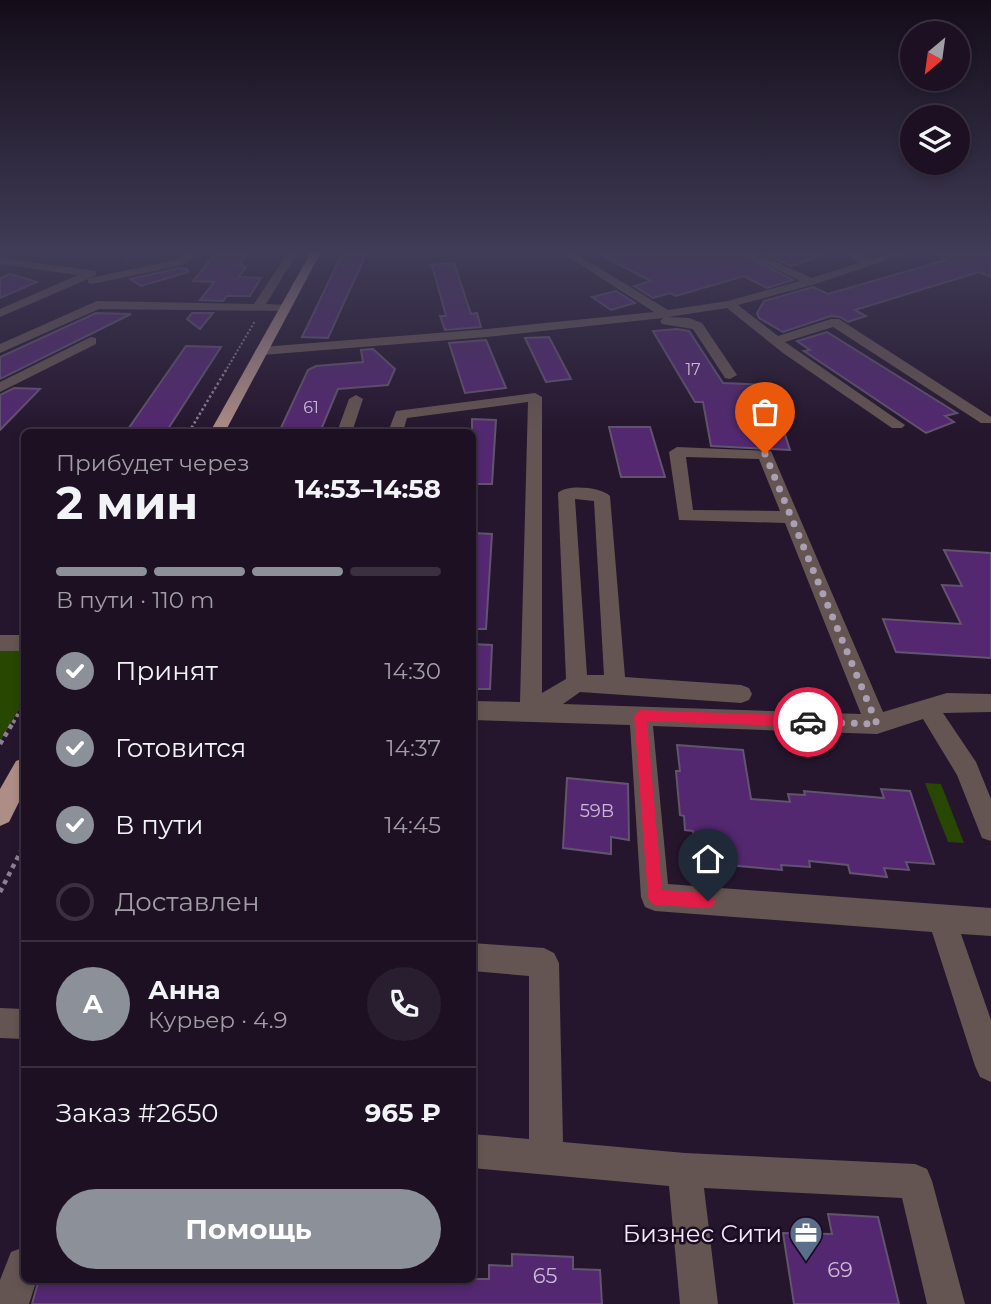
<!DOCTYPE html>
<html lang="ru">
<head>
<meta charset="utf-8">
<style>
  :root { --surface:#1c1022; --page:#291e2f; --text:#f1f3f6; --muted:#a09da5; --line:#3a3040; --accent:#8c9099 }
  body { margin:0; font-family:Montserrat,sans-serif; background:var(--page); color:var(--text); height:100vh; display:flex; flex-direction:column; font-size:26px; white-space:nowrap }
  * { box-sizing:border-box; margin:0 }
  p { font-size:23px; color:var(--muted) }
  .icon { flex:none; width:38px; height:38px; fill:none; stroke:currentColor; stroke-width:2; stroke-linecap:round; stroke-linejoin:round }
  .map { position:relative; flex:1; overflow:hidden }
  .panel { position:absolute; left:21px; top:429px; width:455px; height:854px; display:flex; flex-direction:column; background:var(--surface); border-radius:10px; box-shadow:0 4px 10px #0003,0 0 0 2px var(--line) }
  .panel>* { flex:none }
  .needle { width:46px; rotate:209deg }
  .tools { position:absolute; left:900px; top:21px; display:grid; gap:14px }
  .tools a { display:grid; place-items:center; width:70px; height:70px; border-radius:50%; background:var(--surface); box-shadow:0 4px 10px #0003,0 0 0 2px var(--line); font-size:35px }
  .pin { position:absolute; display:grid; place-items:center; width:60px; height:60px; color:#fff; margin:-72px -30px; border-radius:50% 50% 50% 0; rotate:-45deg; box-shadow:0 0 7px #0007 }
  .pin .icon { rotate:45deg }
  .courier { position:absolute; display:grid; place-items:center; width:70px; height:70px; margin:-35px; border:5px solid #e11d48; border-radius:50%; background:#fff; color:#222; box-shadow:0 2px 9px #0007 }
  .headline em { font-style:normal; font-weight:700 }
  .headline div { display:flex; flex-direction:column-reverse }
  .headline { display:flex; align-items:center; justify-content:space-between; height:119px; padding:0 35px }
  h1 { font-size:46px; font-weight:700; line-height:52px }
  .bar { display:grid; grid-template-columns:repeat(4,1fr); gap:10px 7px; align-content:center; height:84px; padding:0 35px }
  .bar i { height:9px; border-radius:5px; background:var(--line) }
  .bar .current { background:var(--accent) }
  .bar p { grid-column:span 4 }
  .line { display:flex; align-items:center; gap:18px; padding:0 35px; border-top:2px solid var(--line) }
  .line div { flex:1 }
  .round { display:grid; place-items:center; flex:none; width:74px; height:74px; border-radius:37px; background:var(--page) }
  ol { padding:0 35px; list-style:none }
  li { display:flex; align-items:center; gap:21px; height:77px }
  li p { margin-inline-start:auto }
  li .icon { padding:7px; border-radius:50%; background:var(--accent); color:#fff; stroke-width:4 }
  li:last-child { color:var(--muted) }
  li i { width:38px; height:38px; border:4px solid var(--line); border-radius:50% }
  .cta { display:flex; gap:14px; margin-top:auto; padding:14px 35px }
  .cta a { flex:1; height:80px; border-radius:42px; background:var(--accent); color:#fff; font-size:28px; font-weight:700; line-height:80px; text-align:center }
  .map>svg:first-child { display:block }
</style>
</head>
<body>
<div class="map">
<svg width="991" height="1304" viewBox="0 0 991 1304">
  <rect width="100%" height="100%" fill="#25162d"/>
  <!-- green -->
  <g fill="#284700">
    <path d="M0,640L24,641V701L0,742Z"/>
    <path d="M925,783L941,784L964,843L948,842Z"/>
  </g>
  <!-- building -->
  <g fill="#532870" stroke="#62536f" stroke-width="2">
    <path d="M217,252H247L240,264L246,267L239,277L261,278L250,296H227L223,301L200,300L214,282L193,281Z"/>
    <path d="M343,252H367L328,338L302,337Z"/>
    <path d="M595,252H739L793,280L767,288L744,276L676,296L670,293L653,298L634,286L651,281Z"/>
    <path d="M760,252H822V256L791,266Z"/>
    <path d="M929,252H991V277L979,272L855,310L866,316L848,322L840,317L831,316L783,332L759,318L757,313L764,301L813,287L828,294L946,260Z"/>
    <path d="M454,263L471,314L477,313L481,327L445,330L440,316H446L432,265Z"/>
    <path d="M180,268L187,269L188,272L141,286L130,279Z"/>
    <path d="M10,274L37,282L0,298V278Z"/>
    <path d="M616,291L635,303L611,310L592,297Z"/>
    <path d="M96,313L131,314L0,379V357Z"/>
    <path d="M192,313H213L200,329L187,319Z"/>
    <path d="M677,329L689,331L723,383L767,385L782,405L775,404L790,450L711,446L703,402H695L653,331Z"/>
    <path d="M827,332L957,413L945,416L954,422L926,433L804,351L810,350L797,341Z"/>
    <path d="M549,337L571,379L546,382L525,338Z"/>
    <path d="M486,340L506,388L465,393L449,343Z"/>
    <path d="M186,346L221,347L166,432H126Z"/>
    <path d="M373,349L395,369L388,385L338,389L320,432H279L308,370L316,366L363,362L361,350Z"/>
    <path d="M14,388L40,389L0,430V395Z"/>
    <path d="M472,419L496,420L492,484H472Z"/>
    <path d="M609,427H650L665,477H621Z"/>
    <path d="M472,533L492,534L486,629H472Z"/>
    <path d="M944,550L991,553V658L896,652L883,619L961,624L942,585L962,586Z"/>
    <path d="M472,644L492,645L490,689H472Z"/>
    <path d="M677,745L743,750L751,799L790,802L788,794L805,795L804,791L884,798L881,789L910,791L934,864L906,862L909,870L884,868L887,877L850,873L848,865L809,861L810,867L781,865L782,870L727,865V860L696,857L693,831L685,830L684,816L680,815L676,771H680Z"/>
    <path d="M567,778L628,784L629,840L611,837V854L563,848Z"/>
    <path d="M828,1214L878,1217L899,1304H794L783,1233L832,1234Z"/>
    <path d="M512,1254L573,1257V1269L600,1270L602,1304H32L39,1279H489V1265L512,1266Z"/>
  </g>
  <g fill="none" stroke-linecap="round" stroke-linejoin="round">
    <!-- path-far3 -->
    <g stroke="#8c7f93" stroke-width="2" stroke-dasharray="2 2" stroke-linecap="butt">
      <path d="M125,258L139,252"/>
      <path d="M225,372L255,321"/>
    </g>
    <!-- path-far2 -->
    <path stroke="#8c7f93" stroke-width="2.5" stroke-dasharray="2.5 2.5" stroke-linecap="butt" d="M189,432L226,370"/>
    <!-- path-far1 -->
    <path stroke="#8c7f93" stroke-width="3.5" stroke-dasharray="3.5 3.5" stroke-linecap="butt" d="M13,723L24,704"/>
    <!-- path -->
    <g stroke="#8c7f93" stroke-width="4.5" stroke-dasharray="4.5 4.5" stroke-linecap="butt">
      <path d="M0,744L14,721"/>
      <path d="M0,892L24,845"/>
    </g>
    <!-- minor -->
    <g fill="#655552" fill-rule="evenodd">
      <path d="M188,252H200L183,265L92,284L88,283V279L0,317V309L78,275L0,264V258L96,271V275L90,278L175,260Z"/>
      <path d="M288,252H298L266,304L290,305V311L99,309L0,353V344L97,301L254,304Z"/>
      <path d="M561,252H573L668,310L728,301L800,281L741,252H754L812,278L861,262L841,252H854L872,259L896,252H911L815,284L738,305L778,336L831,319H839L991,417V423H981L833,327L785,342L905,425L902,428H892L783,353L727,308L668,317L689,318L702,323L737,375L730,379L725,378L693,329L662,324L660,321L663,318L487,337L262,355L255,351L262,347L487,329L654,312Z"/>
      <path d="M91,337L96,338V344L0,392V382Z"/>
      <path d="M535,393L542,397V693L566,679L558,493C567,484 601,487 610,496L625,677L741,685L749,688L752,694L749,700L741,703L580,692L563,704L861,714L785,523L679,520L669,452L677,447L771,451L883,712L947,693L991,694V712L943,713L976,762L991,799V841L982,838L957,775L923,719L877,734L653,726L668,884L991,908V936L961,934L991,1020V1082L980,1077L975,1066L932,932L655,911L645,907L641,897L630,725L472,720V701L520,702L528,402L407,418L403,432H388L396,411ZM686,457L759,459L780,511L693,510ZM575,499L594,501L604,675H587Z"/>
      <path d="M356,395L363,399L352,432H337L349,399Z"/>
      <rect x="0" y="635" width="24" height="16"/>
      <path d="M472,943L544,948L554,953L559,963L563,1142L685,1153L915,1164L927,1169L932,1181L965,1304H927L902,1198L704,1188L718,1304H680L669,1186L472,1168V1134L529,1139V976L472,971Z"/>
      <path d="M0,1008L24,1009V1039L0,1038Z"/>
      <path d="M24,1247V1279H37L29,1304H0V1280L11,1252Z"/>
    </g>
    <!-- major -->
    <g fill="#ad8d86" fill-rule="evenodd">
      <path d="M311,252H321L225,432H210Z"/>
      <path d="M24,758V792L9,822L0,826V789L16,761Z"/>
    </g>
  </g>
  <!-- sky -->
  <linearGradient id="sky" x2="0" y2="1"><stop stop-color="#140c19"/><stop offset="0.58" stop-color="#403c57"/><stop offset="1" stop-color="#403c57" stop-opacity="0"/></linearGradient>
  <rect width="991" height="434" fill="url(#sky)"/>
  <!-- route -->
  <path fill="#e11d48" d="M640,710L808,716L814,722L808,727L647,721L662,890L708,893L713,896L715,901L713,906L708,908L655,905L650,902L648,897L634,715Z"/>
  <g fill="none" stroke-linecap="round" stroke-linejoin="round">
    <!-- done -->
    <path stroke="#ab9fb2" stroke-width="7" stroke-dasharray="0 12.6" d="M765,454L877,724L808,722"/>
  </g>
  <!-- icons -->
  <defs>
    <symbol id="office-pin" viewBox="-11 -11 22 30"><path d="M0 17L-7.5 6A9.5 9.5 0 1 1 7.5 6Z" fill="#5c6f8a" stroke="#1b0c23"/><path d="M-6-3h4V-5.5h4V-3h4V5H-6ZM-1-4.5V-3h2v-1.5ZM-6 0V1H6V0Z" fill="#fff"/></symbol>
  </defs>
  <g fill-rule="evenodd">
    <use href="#office-pin" x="787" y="1214" width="38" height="52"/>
  </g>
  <g text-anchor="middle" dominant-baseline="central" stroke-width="5" stroke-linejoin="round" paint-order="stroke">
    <!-- far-number labels -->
    <g font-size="16" fill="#cbb9d7">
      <text x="693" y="369">17</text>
      <text x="311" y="407">61</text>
    </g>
    <!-- number labels -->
    <g font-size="18" fill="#cbb9d7">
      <text x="597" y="811">59В</text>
    </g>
    <!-- near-number labels -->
    <g font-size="21" fill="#cbb9d7">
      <text x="840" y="1269">69</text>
      <text x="545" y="1275">65</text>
    </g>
    <!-- near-poi labels -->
    <g font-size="24" fill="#f3e9f9" stroke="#1b0c23" text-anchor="end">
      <text x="782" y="1233">Бизнес Сити</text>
    </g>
  </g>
</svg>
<div class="tools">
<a><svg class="needle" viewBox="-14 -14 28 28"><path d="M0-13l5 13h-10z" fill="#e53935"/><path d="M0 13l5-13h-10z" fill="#a09da5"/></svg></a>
<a><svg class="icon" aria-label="layers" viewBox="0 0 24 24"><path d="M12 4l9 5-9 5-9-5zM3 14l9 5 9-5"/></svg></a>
</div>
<div class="pin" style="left:765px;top:454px;background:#ea580c"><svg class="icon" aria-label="bag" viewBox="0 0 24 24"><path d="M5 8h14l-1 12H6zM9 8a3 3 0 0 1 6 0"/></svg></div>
<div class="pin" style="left:708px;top:901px;background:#1f2937"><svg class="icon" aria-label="home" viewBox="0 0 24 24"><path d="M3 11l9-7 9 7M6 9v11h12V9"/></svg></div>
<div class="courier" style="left:808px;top:722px"><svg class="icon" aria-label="car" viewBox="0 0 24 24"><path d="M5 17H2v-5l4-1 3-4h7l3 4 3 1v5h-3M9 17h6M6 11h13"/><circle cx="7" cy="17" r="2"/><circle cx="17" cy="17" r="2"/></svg></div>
<section class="panel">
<div class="headline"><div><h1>2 мин</h1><p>Прибудет через</p></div><em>14:53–14:58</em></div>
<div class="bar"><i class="current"></i><i class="current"></i><i class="current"></i><i></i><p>В пути · 110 m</p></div>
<ol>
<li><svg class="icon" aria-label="check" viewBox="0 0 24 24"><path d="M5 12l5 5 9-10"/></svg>Принят<p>14:30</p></li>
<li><svg class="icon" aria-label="check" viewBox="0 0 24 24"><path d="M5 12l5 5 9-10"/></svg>Готовится<p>14:37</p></li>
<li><svg class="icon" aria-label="check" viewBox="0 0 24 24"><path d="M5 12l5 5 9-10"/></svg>В пути<p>14:45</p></li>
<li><i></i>Доставлен</li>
</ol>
<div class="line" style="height:126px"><b class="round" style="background:var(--accent);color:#fff">А</b><div><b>Анна</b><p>Курьер · 4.9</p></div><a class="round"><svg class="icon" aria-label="phone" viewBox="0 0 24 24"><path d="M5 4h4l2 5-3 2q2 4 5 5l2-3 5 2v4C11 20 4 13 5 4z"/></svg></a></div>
<div class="line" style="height:91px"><div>Заказ #2650</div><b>965 ₽</b></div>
<div class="cta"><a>Помощь</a></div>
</section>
</div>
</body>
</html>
